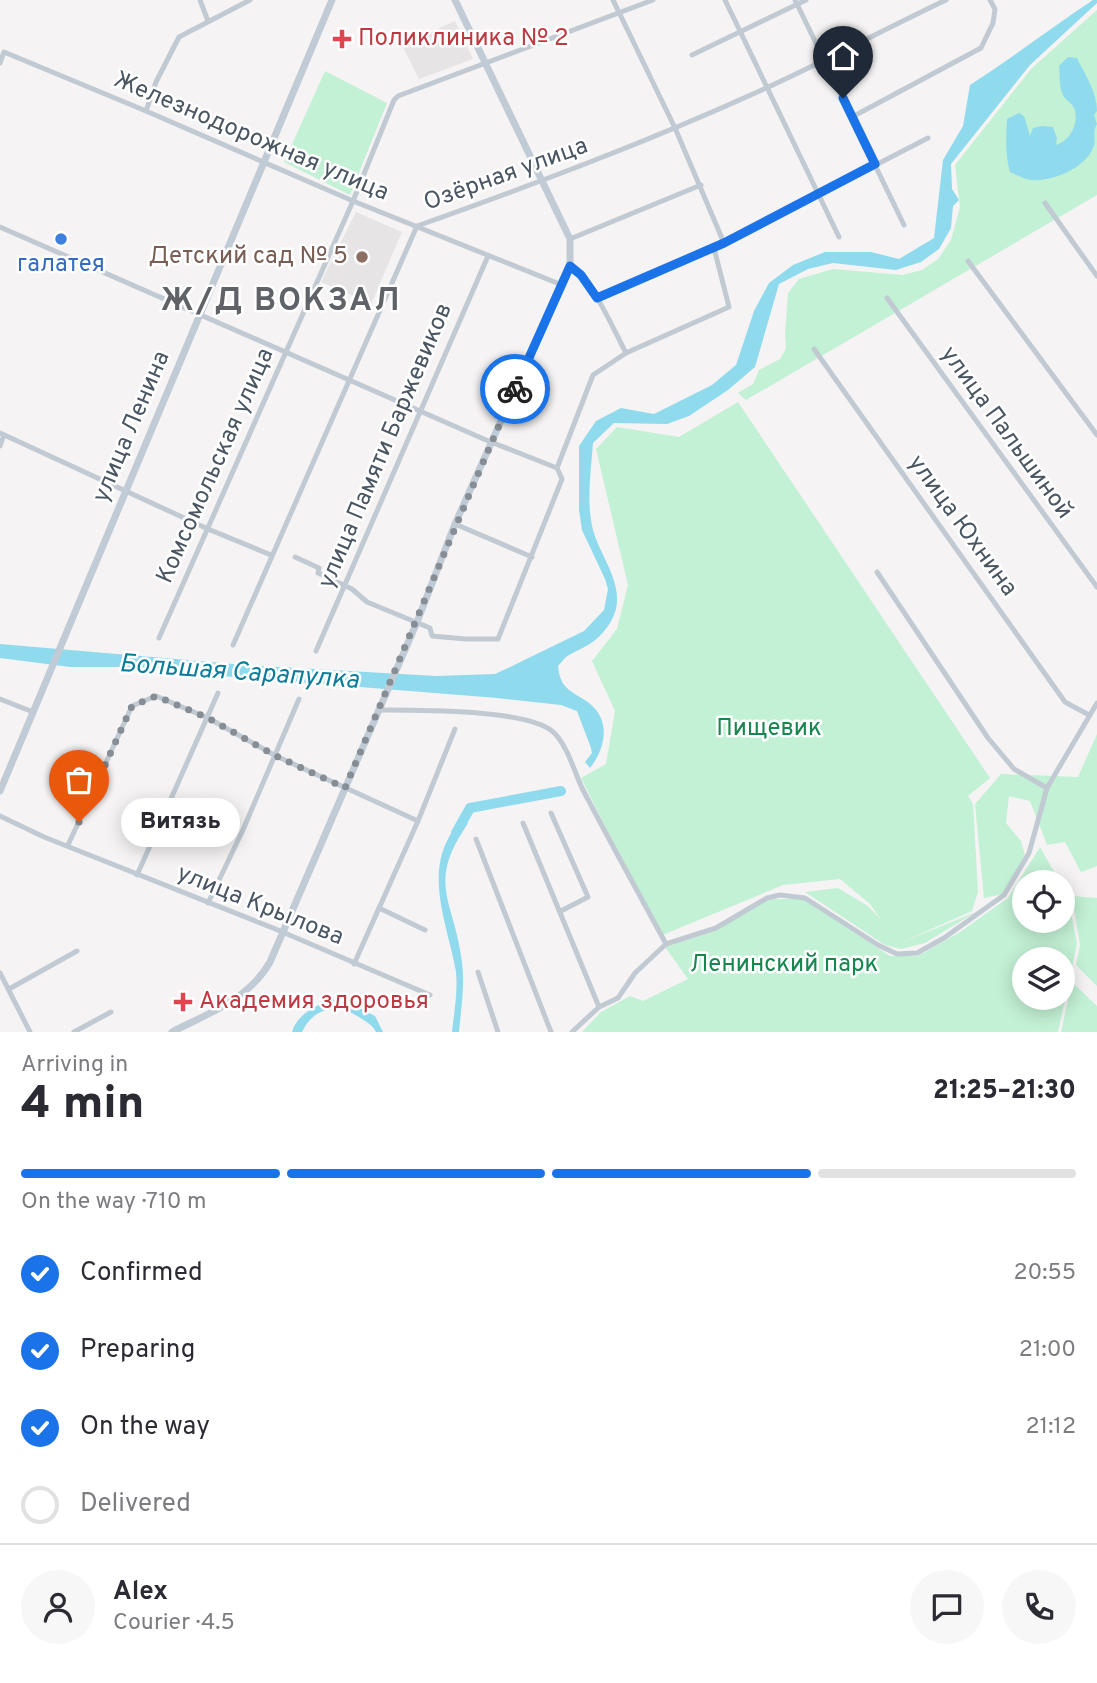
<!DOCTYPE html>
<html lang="en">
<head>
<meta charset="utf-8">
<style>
  :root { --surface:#fff; --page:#f7f7f7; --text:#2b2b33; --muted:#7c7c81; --line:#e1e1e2; --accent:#1a73e8 }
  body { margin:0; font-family:Overpass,sans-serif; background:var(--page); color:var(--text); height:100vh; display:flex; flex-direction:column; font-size:26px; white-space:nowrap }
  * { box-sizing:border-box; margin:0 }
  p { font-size:23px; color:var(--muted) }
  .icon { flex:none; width:38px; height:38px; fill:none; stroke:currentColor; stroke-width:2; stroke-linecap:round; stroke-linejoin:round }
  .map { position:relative; height:1032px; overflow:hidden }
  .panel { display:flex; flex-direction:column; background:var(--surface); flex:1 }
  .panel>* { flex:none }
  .fabs { position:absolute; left:1012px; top:870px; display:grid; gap:14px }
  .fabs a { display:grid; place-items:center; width:63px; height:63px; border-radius:50%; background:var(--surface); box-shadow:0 4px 18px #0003; font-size:35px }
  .pin { position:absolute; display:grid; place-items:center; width:60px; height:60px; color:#fff; margin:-72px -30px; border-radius:50% 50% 50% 0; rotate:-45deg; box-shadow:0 0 7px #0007 }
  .pin .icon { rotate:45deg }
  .courier { position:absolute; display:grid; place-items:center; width:70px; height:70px; margin:-35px; border:5px solid #1a73e8; border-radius:50%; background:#fff; color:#222; box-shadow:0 2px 9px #0007 }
  .bubble { position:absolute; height:49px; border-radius:24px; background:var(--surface); box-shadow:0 4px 18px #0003; font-size:23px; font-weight:800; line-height:49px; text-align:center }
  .headline em { font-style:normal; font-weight:800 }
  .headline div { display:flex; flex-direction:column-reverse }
  .headline { display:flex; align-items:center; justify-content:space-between; height:119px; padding:0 21px }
  h1 { font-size:46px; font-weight:800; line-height:52px }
  .bar { display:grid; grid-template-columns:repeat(4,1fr); gap:10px 7px; align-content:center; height:84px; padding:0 21px }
  .bar i { height:9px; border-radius:5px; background:var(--line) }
  .bar .active { background:var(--accent) }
  .bar p { grid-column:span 4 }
  .line { display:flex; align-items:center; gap:18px; padding:0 21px; border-top:2px solid var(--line) }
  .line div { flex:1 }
  .round { display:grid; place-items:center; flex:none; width:74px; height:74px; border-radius:37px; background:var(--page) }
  ol { padding:0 21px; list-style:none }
  li { display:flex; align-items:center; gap:21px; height:77px }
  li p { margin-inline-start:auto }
  li .icon { padding:7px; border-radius:50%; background:var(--accent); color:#fff; stroke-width:4 }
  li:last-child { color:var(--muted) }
  li i { width:38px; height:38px; border:4px solid var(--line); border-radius:50% }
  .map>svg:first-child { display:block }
</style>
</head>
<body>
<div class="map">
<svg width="1097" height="1032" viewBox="0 0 1097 1032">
  <rect width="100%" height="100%" fill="#f5f3f3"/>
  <!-- education -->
  <g fill="#e6e4e5">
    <path d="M455,21L473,59L419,79L402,45Z"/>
    <path d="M356,212L402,232L371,304L321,282Z"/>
  </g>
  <!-- green -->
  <g fill="#c3f1d5" fill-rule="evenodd">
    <path d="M1097,10V195L746,400L738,393L753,384L759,370L780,359L786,348L785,334L788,293L799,279L833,269L903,275L922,270L938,259L951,240L960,207L955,165L1031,69Z"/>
    <path d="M325,71L387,103L350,195L284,162Z"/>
    <path d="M738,402L990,778L968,796L973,804L978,892L972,911L900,943L976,912L925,943L901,949L885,945L805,892L838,888L868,906L881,920L870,904L840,879L783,885L660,936L581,778L606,764L615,711L592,661L617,629L628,585L596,449L617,427L679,437Z"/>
    <path d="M1097,734V866L1081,872L1065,842L1047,845L1030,801L1009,796L1006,823L1021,841L1025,856L1003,894L984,898L975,804L1001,774L1078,777Z"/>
    <path d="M1040,847L1060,882H1024V920H1062V886L1068,897L1077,944L1058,1032H582L601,1012L630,996L643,1001L688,979L665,947L709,933L765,899H804L890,956H918L960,932L1008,898ZM1024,959H1062V998H1024Z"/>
    <path d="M1072,896L1097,898V986L1076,965L1080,945Z"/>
    <path d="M1072,982L1097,1006V1032H1061Z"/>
  </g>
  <!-- water -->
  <g fill="#90daee">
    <path d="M1093,0H1097V3L1030,65L951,164L952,189L959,200L953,206L951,228L939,249L921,262L896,270L833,263L808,269L779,284L755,367L728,390L689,416L667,424L614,423L593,443C591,471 586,502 593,530C602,562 632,592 608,626C596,643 586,646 569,655C565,657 562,662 558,666C559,673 560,681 566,687C572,694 582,697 589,703C611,720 606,748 590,768L585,762L592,753L591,748L577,711L561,705L497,698L197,674L138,667H70L0,658V644L246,665L436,676L495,674L510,667L584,631L604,610L608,589L605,579L582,530L579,510V446L596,421L621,408L654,414L712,385L736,365L754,311L769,283L793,265L825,252H871L899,259L934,238L943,160L963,126L970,85C1012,58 1051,28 1093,0Z"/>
    <path d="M1068,57L1077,58C1085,75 1097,92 1097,111L1094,115L1097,124C1092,133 1096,137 1094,145C1088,167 1053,182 1031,180C1024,179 1017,175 1010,172C1005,154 1006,137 1007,119L1019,113L1024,116L1030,136L1033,128L1042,126L1053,127L1057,138L1056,145C1070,141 1080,123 1074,108C1072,103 1065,100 1063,95C1059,87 1060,74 1059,66Z"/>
    <path d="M468,823C426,885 454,899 462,962C465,985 461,1009 459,1032H452C454,1013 458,991 456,972C449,930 426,880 448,839C453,830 458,824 468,823Z"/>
    <path d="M332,999L354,1005L375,1016L383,1032H376C372,1024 366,1022 359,1017C337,1003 314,1007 302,1032H292C297,1014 316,1006 332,999Z"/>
  </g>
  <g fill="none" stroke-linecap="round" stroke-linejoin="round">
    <!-- river -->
    <path stroke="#90daee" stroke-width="10" d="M456,833L470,808L561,791"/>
    <!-- street -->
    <g stroke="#c1cad2" stroke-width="5">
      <path d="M200,0L208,21"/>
      <path d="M613,0L675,128L724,243"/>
      <path d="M725,0L839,237"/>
      <path d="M795,0L904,225"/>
      <path d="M692,55L806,0"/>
      <path d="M0,63L4,52L146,111L353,201L562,285"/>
      <path d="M146,111L156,82L179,37L250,0"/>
      <path d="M852,117L981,48L993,23L995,9L990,0"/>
      <path d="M1045,203L1097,276"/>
      <path d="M0,227L486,440L557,468"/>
      <path d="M570,239L701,185"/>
      <path d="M968,261L1097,435"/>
      <path d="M570,266C597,288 610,323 626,353"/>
      <path d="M597,297L724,243L928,138"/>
      <path d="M887,298L1097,587"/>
      <path d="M814,349L1065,702L1089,715"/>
      <path d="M0,433L208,529L271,555"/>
      <path d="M0,446L4,435"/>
      <path d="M455,524L532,557"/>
      <path d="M295,557L319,568L318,573L352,589L367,602L430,628L432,636L466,639H498L562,479L557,468L593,375L626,353L729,307L714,248"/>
      <path d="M877,572L988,738L1014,769L1047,788"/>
      <path d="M159,638L353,201L394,100L398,96L653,0"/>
      <path d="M233,645L417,226C535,184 650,141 764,89C825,61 885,29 946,0"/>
      <path d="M316,651L488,256"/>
      <path d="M0,699L33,712"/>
      <path d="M378,710C416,710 524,709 552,731C566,742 575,773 582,788C609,840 638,892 666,944"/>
      <path d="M551,813L588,897L561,911"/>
      <path d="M0,816L44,837L273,928L430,995"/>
      <path d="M523,823L599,1007"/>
      <path d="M476,839L551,1032"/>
      <path d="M68,845L132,706L156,696L208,718L276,756L418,821"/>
      <path d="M137,875L218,693"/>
      <path d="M208,903L242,832L299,699"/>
      <path d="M379,908L425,930"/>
      <path d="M354,964L418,821L455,729"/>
      <path d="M478,972L498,1032"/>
      <path d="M0,973L30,1032"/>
      <path d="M9,989L77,951"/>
      <path d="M74,1032L111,1012"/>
      <path d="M572,1032L599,1007L618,998L635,973L666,944L716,928L767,898L780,895L805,898L878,945L897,954L917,953L944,938L1004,895L1029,853L1047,788L1097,703"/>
    </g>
    <!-- secondary -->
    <g stroke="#c1cbd6" stroke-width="7">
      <path d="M0,791L332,0"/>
      <path d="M172,1032C209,1013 249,999 270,962L417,622L455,524L570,266V239L455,0"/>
    </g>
  </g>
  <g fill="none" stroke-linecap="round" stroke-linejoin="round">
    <!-- done -->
    <path stroke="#868d94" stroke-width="7" stroke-dasharray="0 12.6" d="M79,822L132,706L156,696L208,718L276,756L345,788C402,655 457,521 515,389"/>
    <!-- route -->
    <path stroke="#1a73e8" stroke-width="9" d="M515,389L570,266L581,275L597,298L724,243L875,164L843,98"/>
  </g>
  <!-- markers -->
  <g fill="#e0444e" stroke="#fff" stroke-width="2.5">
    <path d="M338.5 28.5h7v7h7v7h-7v7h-7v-7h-7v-7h7z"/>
    <path d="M179.5 991.5h7v7h7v7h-7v7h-7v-7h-7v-7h7z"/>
  </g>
  <circle fill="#3f7fe0" stroke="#fff" stroke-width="2.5" cx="61" cy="239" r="7"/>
  <circle fill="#8d6e63" stroke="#fff" stroke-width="2.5" cx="362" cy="257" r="7"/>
  <g text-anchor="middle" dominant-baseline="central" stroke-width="5" stroke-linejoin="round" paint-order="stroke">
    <!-- health labels -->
    <g font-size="24" fill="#be3a42" stroke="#fff" text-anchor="start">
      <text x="358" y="39">Поликлиника № 2</text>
      <text x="199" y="1002">Академия здоровья</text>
    </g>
    <!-- street labels -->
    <g font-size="24" fill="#4a5661" stroke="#fff">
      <text transform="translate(251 137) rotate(23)">Железнодорожная улица</text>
      <text transform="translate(506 175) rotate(-20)">Озёрная улица</text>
      <text transform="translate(132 427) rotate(-67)">улица Ленина</text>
      <text transform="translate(1006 433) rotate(54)">улица Пальшиной</text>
      <text transform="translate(386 446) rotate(-67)">улица Памяти Баржевиков</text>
      <text transform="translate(216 466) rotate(-66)">Комсомольская улица</text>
      <text transform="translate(962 526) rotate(54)">улица Юхнина</text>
      <text transform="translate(260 906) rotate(22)">улица Крылова</text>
    </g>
    <!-- education labels -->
    <g font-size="24" fill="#785e54" stroke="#fff" text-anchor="end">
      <text x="348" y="257">Детский сад № 5</text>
    </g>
    <!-- shop labels -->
    <g font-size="24" fill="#366cbe" stroke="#fff">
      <text x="61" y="265">галатея</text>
    </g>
    <!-- park labels -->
    <g font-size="24" fill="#17864f" stroke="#fff">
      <text x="769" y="729">Пищевик</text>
      <text x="784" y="965">Ленинский парк</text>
    </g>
    <!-- water labels -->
    <g font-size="26" font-style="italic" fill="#0c7c9b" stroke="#fff">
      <text transform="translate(239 673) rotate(4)">Большая Сарапулка</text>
    </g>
    <!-- district labels -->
    <g font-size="32" font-weight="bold" letter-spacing="2" fill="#5f6368" stroke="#fff">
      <text x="281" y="302">Ж/Д ВОКЗАЛ</text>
    </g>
  </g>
</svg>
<div class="fabs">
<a><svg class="icon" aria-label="locate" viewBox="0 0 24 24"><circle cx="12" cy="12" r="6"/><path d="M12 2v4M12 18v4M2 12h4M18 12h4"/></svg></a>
<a><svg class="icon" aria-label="layers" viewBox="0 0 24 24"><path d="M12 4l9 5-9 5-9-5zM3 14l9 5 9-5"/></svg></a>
</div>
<div class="pin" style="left:79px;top:822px;background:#ea580c"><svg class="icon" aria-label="bag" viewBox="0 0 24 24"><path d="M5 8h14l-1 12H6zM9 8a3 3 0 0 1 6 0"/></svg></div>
<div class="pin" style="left:843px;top:98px;background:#1f2937"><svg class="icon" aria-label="home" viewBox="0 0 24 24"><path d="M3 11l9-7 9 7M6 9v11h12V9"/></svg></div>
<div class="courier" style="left:515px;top:389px"><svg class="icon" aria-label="bike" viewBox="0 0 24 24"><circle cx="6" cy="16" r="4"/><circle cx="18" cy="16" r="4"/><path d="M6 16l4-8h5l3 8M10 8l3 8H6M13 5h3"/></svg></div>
<div class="bubble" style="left:121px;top:798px;width:119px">Витязь</div>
</div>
<section class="panel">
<div class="headline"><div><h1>4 min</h1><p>Arriving in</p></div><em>21:25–21:30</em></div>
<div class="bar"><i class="active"></i><i class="active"></i><i class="active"></i><i></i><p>On the way · 710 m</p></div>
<ol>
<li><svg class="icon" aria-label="check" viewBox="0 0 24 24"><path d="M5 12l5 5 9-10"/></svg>Confirmed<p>20:55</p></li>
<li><svg class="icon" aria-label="check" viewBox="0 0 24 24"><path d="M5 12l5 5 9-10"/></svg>Preparing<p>21:00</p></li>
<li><svg class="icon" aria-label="check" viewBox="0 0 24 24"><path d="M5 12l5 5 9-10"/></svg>On the way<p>21:12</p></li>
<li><i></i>Delivered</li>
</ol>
<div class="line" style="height:126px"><a class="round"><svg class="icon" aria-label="person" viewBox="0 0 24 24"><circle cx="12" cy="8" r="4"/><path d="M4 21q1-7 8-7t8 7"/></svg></a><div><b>Alex</b><p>Courier · 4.5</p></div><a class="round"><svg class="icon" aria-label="chat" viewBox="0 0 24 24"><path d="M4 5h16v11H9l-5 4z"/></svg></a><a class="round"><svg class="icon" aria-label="phone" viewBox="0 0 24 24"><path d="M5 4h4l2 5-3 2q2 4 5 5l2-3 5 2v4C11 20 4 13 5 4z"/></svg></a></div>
</section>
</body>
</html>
